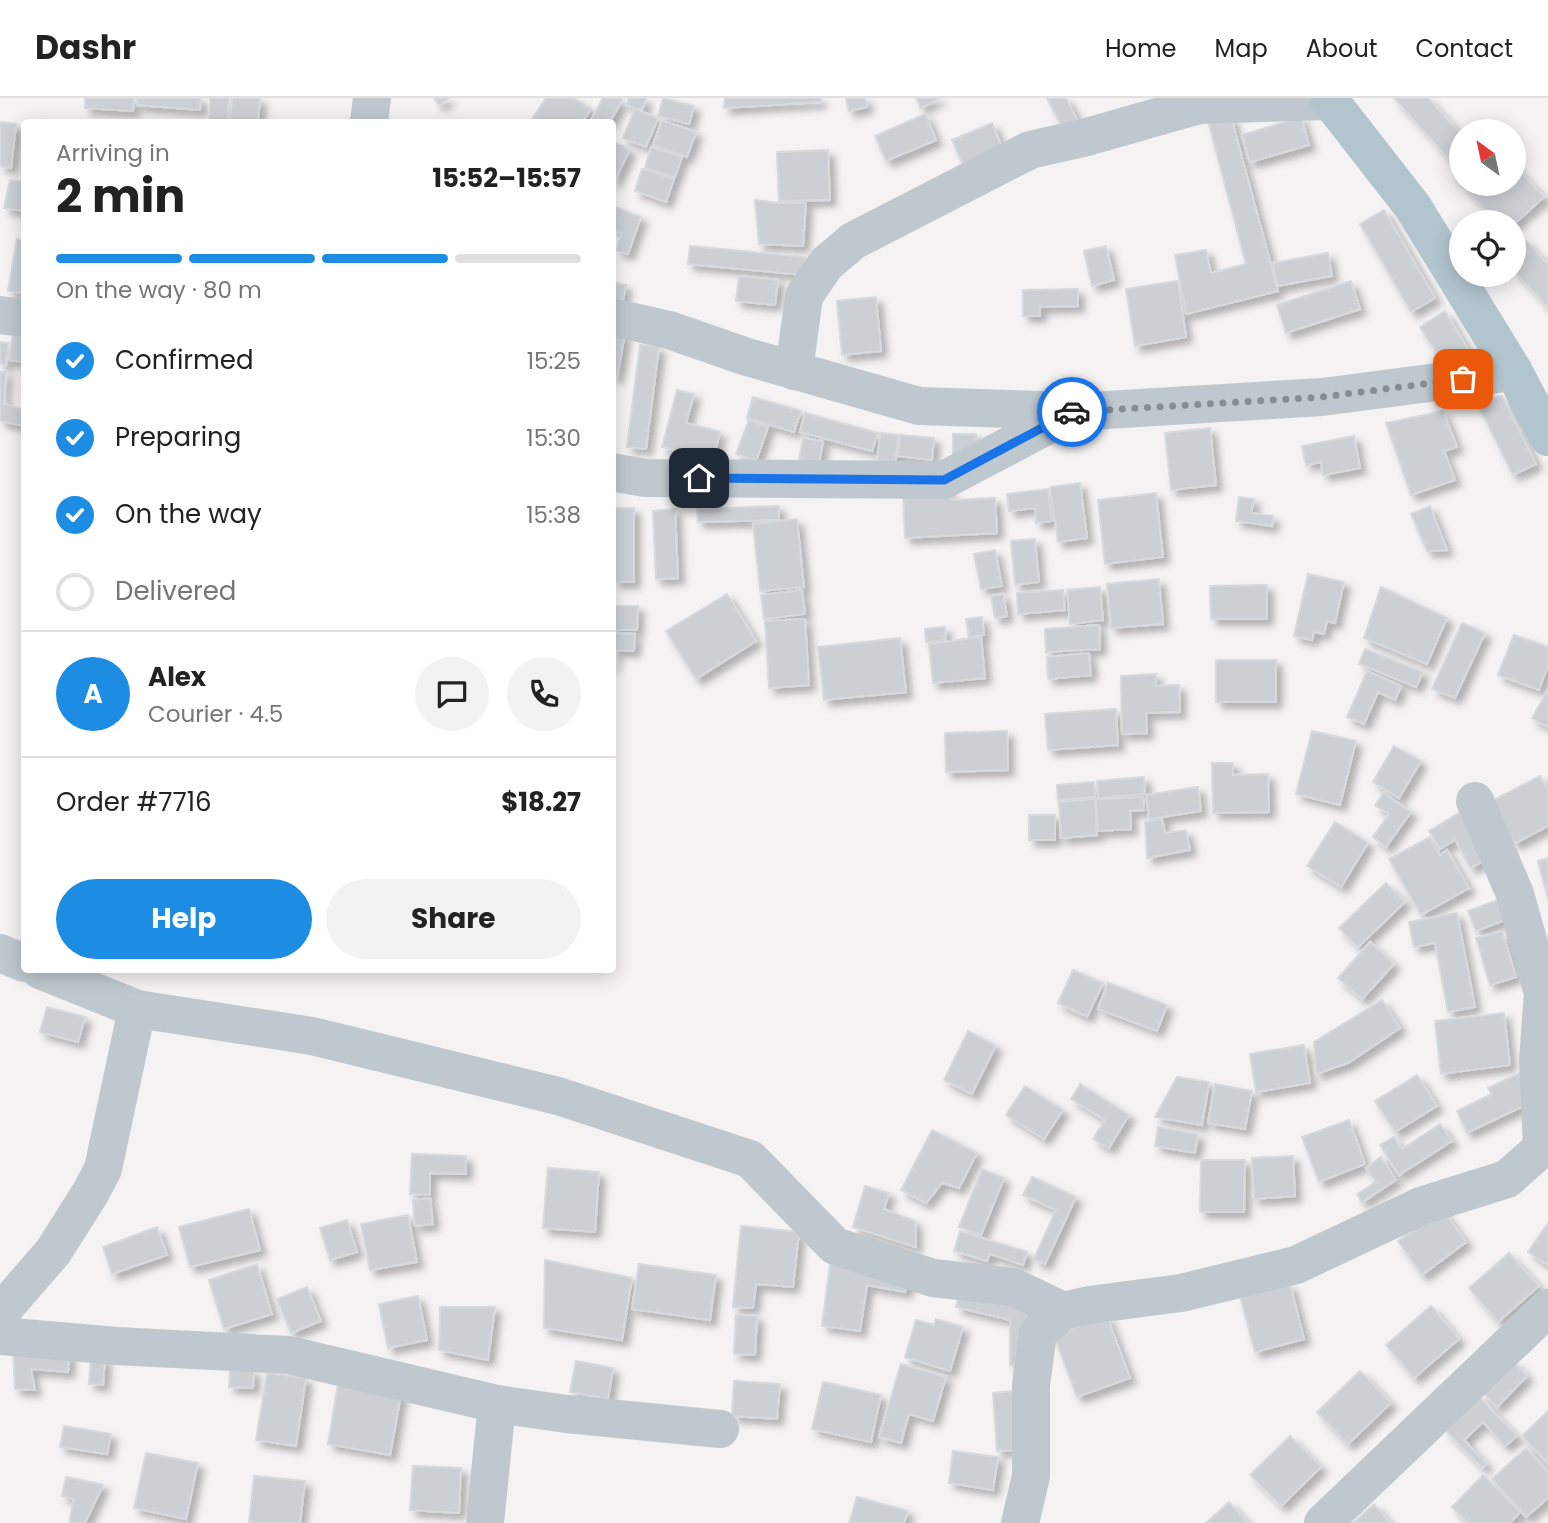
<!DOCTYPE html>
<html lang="en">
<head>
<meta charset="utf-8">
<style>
  :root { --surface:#fff; --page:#f2f2f2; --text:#222; --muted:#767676; --line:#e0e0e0; --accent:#1d8ce3 }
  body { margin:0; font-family:Poppins,sans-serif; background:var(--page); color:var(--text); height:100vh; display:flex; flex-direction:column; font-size:26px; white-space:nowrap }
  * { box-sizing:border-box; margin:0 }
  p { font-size:23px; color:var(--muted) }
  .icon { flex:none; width:38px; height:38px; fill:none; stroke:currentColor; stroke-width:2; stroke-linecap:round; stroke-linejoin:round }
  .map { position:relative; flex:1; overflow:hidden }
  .drawer { position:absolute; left:21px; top:21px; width:595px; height:854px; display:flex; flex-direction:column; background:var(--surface); border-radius:7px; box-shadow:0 4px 18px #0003 }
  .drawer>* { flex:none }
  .needle { width:46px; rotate:327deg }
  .tools { position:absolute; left:1449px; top:21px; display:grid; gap:14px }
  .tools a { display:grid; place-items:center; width:77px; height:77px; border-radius:50%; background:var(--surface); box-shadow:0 4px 18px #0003; font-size:35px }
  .pin { position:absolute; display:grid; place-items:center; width:60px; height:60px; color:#fff; margin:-30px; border-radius:14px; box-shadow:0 4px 10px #0006 }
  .courier { position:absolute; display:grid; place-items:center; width:70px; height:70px; margin:-35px; border:5px solid #1a73e8; border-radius:50%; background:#fff; color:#222; box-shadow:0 2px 9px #0007 }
  .overview em { font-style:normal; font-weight:700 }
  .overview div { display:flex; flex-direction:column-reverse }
  .overview { display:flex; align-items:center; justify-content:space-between; height:119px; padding:0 35px }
  h1 { font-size:46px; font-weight:700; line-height:52px }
  .bar { display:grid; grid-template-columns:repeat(4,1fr); gap:10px 7px; align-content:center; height:84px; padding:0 35px }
  .bar i { height:9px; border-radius:5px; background:var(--line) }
  .bar .current { background:var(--accent) }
  .bar p { grid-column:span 4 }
  .line { display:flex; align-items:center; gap:18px; padding:0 35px; border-top:2px solid var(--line) }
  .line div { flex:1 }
  .round { display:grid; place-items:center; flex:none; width:74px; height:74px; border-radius:37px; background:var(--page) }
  ol { padding:0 35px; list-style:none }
  li { display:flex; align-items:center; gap:21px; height:77px }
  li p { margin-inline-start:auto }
  li .icon { padding:7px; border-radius:50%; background:var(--accent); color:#fff; stroke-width:4 }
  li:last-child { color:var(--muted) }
  li i { width:38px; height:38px; border:4px solid var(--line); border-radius:50% }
  .button { display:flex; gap:14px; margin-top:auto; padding:14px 35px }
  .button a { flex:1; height:80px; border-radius:42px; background:var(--accent); color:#fff; font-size:28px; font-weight:700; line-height:80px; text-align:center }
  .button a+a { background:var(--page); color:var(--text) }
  header { display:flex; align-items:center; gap:42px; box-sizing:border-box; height:98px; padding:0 35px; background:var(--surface); border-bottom:2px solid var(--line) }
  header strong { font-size:33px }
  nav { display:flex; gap:38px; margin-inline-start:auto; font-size:24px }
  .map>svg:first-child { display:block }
</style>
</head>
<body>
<header>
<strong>Dashr</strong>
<nav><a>Home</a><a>Map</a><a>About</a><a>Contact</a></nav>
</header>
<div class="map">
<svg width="1548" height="1425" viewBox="0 0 1548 1425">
  <defs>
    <filter id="shadow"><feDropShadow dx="6" dy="6" stdDeviation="3.5" flood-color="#0004"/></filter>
  </defs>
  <rect width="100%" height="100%" fill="#f4f2f2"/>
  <!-- building -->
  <g fill="#ccd0d4" stroke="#d6d9dd" stroke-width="2" filter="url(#shadow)">
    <path d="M85,0H134L133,13L85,10Z"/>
    <path d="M137,0H201L200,12L137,7Z"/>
    <path d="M210,0H229L228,24H209Z"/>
    <path d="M232,0H260L258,24H230Z"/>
    <path d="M434,0H449L439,7Z"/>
    <path d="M546,0H574L591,11L582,24H530Z"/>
    <path d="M603,0H618L622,2L610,24H590Z"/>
    <path d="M629,0H646L642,12L626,7Z"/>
    <path d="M663,0L694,8L689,26L658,18Z"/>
    <path d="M725,0H820V4L724,10Z"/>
    <path d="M846,0H865L867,9L849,13Z"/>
    <path d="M916,0H939L921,10Z"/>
    <path d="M1047,0H1066L1078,24L1062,29Z"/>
    <path d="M1394,0H1428L1461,36L1448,60Z"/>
    <path d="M635,11L658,20L646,49L623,40Z"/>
    <path d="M925,16L936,42L886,63L875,38Z"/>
    <path d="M1231,19L1278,193L1186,216L1175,157L1206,152L1211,175L1246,166L1208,23Z"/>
    <path d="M1301,19L1309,47L1250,64L1242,37Z"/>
    <path d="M662,22L696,34L687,59L653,47Z"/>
    <path d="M0,24L16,26L11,70L0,68Z"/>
    <path d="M992,25L1005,57L966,74L952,42Z"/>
    <path d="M616,45L630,52L614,84L612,83V52Z"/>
    <path d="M651,49L682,59L675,79L645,70Z"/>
    <path d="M828,52L830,102L779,103L777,54Z"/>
    <path d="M1514,67L1544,99L1514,126V124H1497L1462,86H1514Z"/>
    <path d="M1461,69V85L1453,76Z"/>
    <path d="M642,71L674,81L666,104L635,93Z"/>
    <path d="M10,82L24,84V113L4,110Z"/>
    <path d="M755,102L779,105H806L803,148L759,146Z"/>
    <path d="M612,108L641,119L628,156L616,152L622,135L612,132Z"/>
    <path d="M1384,112L1435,200L1411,214L1360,126Z"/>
    <path d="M17,141L24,142V195L8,193Z"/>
    <path d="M1526,143L1548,167V209L1514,173V154Z"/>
    <path d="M690,148L805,159L803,177L688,166Z"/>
    <path d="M1106,148L1114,182L1092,188L1084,153Z"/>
    <path d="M1328,155L1332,178L1277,188L1273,165Z"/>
    <path d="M739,178L778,182L775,207L736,203Z"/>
    <path d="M1178,183L1186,239L1135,248L1126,191Z"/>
    <path d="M1351,183L1360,211L1286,235L1277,207Z"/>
    <path d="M612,184L626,187L623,202L612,200Z"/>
    <path d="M1078,191V208L1040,209V218H1023V192Z"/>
    <path d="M876,199L881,253L842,257L837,203Z"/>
    <path d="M1445,213L1480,271L1450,276L1420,229Z"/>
    <path d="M612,233L625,235L617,279L612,278Z"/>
    <path d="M13,234L24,236V264L9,262Z"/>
    <path d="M0,244L8,245L6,267L0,266Z"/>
    <path d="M640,247L659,249L646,351L627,349Z"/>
    <path d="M0,274H6L4,306L24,312V328L0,323Z"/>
    <path d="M677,292L694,296L686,325L720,334L713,361L662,349Z"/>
    <path d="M1502,298L1536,366L1513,377L1476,303Z"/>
    <path d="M753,299L801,313L794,334L747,320Z"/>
    <path d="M1443,313L1457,349L1444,353L1455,382L1411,397L1386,325Z"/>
    <path d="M805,315L878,335L872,353L800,334Z"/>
    <path d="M749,322L768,329L756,363L736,356Z"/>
    <path d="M1210,330L1216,387L1171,392L1165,335Z"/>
    <path d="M880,335L898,337L895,370L877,368Z"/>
    <rect x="953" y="336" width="23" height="24"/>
    <path d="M900,337L934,340L932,362L898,358Z"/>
    <path d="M1354,338L1360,370L1323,377L1321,364L1306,367L1302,348Z"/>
    <path d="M803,340L823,343L818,371L798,368Z"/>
    <path d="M1080,385L1087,440L1058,444L1050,389Z"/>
    <path d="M1048,391L1052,423L1036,425L1035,410L1009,413L1007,396Z"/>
    <path d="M950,393L951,402L995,400L997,435L905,440L903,395Z"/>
    <path d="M1156,395L1163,459L1105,466L1098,402Z"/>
    <path d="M1239,399L1254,401L1251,415L1273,418L1272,428L1236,423Z"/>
    <path d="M779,408V422L698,424L697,411Z"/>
    <path d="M1430,408L1447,452L1427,453L1411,416Z"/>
    <path d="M612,410H634V484H614Z"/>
    <path d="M675,411L678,480L656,481L653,413Z"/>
    <path d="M797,421L804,489L760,493L753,426Z"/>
    <path d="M1035,441L1039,484L1015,487L1011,443Z"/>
    <path d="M995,452L1002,488L981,491L974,456Z"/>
    <path d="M1308,476L1344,484L1335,525L1327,523L1324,536L1314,534L1312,542L1294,538Z"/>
    <path d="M1159,481L1163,526L1111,530L1107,486Z"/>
    <path d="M1267,487V521H1211L1210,488Z"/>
    <path d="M1100,489L1103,522L1070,526L1067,492Z"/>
    <path d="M1381,489L1447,520L1427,566L1364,540Z"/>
    <path d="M802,492L805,516L764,521L761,497Z"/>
    <path d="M1063,492L1065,512L1018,516L1017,495Z"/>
    <path d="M727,496L756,543L696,581L666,533Z"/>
    <path d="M1003,496L1007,518L995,520L991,498Z"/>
    <path d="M612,508H638L637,532H612Z"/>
    <path d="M982,519L984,537L969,539L966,521Z"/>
    <path d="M805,521L809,587L769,590L765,523Z"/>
    <path d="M1462,525L1485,535L1455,600L1432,591Z"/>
    <path d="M1099,527L1100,551L1046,554L1045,531Z"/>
    <path d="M945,529L946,542L926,544L925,531Z"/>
    <path d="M612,535L635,536L634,553L615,552L613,570Z"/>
    <path d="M1514,537L1548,549V567L1539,592L1498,577Z"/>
    <path d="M981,539L985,580L933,585L929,546Z"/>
    <path d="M900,540L906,594L824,602L818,549Z"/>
    <path d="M1365,551L1423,574L1416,589L1359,566Z"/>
    <path d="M1089,555L1091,577L1048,581L1047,559Z"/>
    <rect x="1216" y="562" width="60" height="42"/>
    <path d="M1367,573L1401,588L1395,602L1378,594L1364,626L1347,619Z"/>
    <path d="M1156,576V588L1179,587L1180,614L1146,615L1147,635L1122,636L1121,578Z"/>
    <path d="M1548,592V629L1532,620Z"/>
    <path d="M1116,611L1118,647L1048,652L1045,616Z"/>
    <path d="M1007,633L1008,672L946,674L945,635Z"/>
    <path d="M1312,633L1356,643L1340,707L1296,696Z"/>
    <path d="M1394,648L1421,663L1399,700L1373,684Z"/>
    <path d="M1212,665H1233V677L1268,676L1269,714L1213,715Z"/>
    <path d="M1540,678L1548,692V728L1514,746L1492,703Z"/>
    <path d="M1144,679L1145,696L1098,700L1097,683Z"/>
    <path d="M1094,684L1095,699L1058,702L1057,687Z"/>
    <path d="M1198,689L1201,713L1149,721L1146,697Z"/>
    <path d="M1384,695L1411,714L1386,749L1373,739L1389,716L1375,707Z"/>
    <path d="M1143,699L1144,712L1130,713L1131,731L1098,733L1096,701Z"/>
    <path d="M1095,701L1097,737L1061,740L1059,704Z"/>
    <path d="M1464,712L1491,758L1471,770L1455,742L1440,751L1429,733Z"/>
    <rect x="1029" y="717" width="26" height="25"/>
    <path d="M1162,721L1165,735L1186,732L1190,752L1147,760L1145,724Z"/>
    <path d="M1335,724L1368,745L1341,789L1307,768Z"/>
    <path d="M1430,739L1440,757L1447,752L1469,790L1421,817L1389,761Z"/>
    <path d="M1548,760V800L1538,763Z"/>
    <path d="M1386,785L1405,804L1358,849L1339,830Z"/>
    <path d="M1508,798L1516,818L1476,833L1468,813Z"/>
    <path d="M1457,815L1475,909L1448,914L1435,845L1414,849L1409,824Z"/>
    <path d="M1502,833L1516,879L1490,887L1476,840Z"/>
    <path d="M1370,844L1394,866L1362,901L1338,880Z"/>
    <path d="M1073,872L1103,885L1087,919L1058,905Z"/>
    <path d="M1108,885L1167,907L1157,933L1098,911Z"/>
    <path d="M1382,902L1400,930L1348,965L1316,976L1314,944Z"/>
    <path d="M47,909L85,919L78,944L40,934Z"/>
    <path d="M1504,915L1510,967L1441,976L1435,923Z"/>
    <path d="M968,933L996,948L972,996L944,982Z"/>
    <path d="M1304,947L1310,985L1256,994L1250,956Z"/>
    <path d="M1519,975L1532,1004L1467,1035L1457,1013L1492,996L1488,990Z"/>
    <path d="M1417,977L1437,1008L1395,1034L1375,1003Z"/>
    <path d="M1177,979L1209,984L1202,1027L1155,1019Z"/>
    <path d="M1080,986L1129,1017L1109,1050L1093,1041L1105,1022L1071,1001Z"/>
    <path d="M1215,986L1252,993L1245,1031L1208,1025Z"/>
    <path d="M1025,988L1063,1012L1044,1041L1006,1017Z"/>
    <path d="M1349,1022L1365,1066L1319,1084L1302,1039Z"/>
    <path d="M1440,1026L1452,1043L1399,1077L1380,1047L1394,1039L1402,1051Z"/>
    <path d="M1158,1029L1198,1036L1195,1055L1155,1048Z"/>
    <path d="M932,1032L977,1055L959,1090L942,1085L926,1105L901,1092Z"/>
    <path d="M412,1056L466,1058V1076L430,1075V1097L410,1096Z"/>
    <path d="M1293,1058L1295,1098L1254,1101L1252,1060Z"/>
    <path d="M1381,1059L1396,1082L1362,1104L1357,1096L1376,1084L1366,1070Z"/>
    <path d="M1201,1062H1245L1244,1114H1200Z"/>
    <path d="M548,1070L599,1074L595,1134L543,1130Z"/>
    <path d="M982,1071L1004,1080L981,1137L959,1129Z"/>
    <path d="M1032,1079L1076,1099L1045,1166L1034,1161L1056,1112L1023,1097Z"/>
    <path d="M865,1088L889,1095L884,1111L915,1123L916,1149L853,1129Z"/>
    <path d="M430,1100L433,1126L415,1128L413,1102Z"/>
    <path d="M249,1111L260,1152L190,1169L179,1129Z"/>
    <path d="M1442,1111L1466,1144L1422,1177L1398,1143Z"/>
    <path d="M408,1117L417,1164L370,1172L361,1126Z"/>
    <path d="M347,1122L357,1154L330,1162L320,1130Z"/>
    <path d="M1548,1125V1167L1528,1154Z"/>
    <path d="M741,1128L799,1134L793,1189L756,1186L753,1210L733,1209Z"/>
    <path d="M157,1129L167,1157L112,1176L103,1149Z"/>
    <path d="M960,1133L1027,1154L1023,1167L990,1156L987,1163L954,1153Z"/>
    <path d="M832,1152L913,1174L905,1194L867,1187L860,1233L822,1228Z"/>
    <path d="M1509,1155L1539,1188L1498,1224L1469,1190Z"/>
    <path d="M545,1162L632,1180L622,1242L544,1230Z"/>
    <path d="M257,1166L272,1216L224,1231L209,1182Z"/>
    <path d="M639,1166L716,1177L710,1222L632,1211Z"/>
    <path d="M1290,1186L1304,1241L1255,1254L1240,1199Z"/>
    <path d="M307,1189L321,1223L291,1235L277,1201Z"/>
    <path d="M961,1190L1029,1206V1267H1010V1222L956,1209Z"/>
    <path d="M418,1198L427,1242L388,1250L379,1206Z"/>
    <path d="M1431,1208L1459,1241L1414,1280L1386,1247Z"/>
    <path d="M440,1209H495L488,1262L439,1252Z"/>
    <path d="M736,1217L757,1218L755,1257L734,1256Z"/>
    <path d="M1107,1218L1130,1280L1077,1299L1054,1237Z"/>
    <path d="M936,1221L963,1229L950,1273L905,1259L916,1222L934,1227Z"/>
    <path d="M13,1251L69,1255L68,1274L31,1271L35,1292L15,1291Z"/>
    <path d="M91,1259L105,1260L103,1287L89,1286Z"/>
    <path d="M576,1263L613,1270L608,1301L570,1294Z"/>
    <path d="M1513,1263L1527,1278L1497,1309L1482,1293Z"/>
    <path d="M901,1266L946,1279L933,1323L909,1316L901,1345L879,1339Z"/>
    <path d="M230,1272H254L253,1290L229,1289Z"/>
    <path d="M1360,1273L1391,1305L1348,1346L1317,1314Z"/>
    <path d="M267,1275L306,1280L296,1348L256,1342Z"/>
    <path d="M339,1280L402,1291L390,1357L328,1346Z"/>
    <path d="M734,1283L780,1286L777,1321L732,1318Z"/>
    <path d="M823,1284L881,1297L871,1344L812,1331Z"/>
    <path d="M1013,1293L1017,1352L997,1353L993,1295Z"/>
    <path d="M1479,1299L1517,1338L1505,1348L1483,1324L1464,1342L1487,1366L1482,1370L1445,1332Z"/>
    <path d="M1548,1313V1365L1522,1338Z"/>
    <path d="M64,1328L111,1336L107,1356L60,1349Z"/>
    <path d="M1290,1338L1321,1369L1281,1408L1250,1377Z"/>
    <path d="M1526,1350L1548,1374V1400L1526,1419L1492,1381Z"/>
    <path d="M953,1353L998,1359L993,1392L949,1385Z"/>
    <path d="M146,1355L198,1365L186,1421L134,1410Z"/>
    <path d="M413,1368L461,1370L459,1415L410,1412Z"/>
    <path d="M1483,1377L1520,1414L1510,1425H1468L1452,1409Z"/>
    <path d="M254,1378L305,1383L300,1425H249Z"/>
    <path d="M66,1379L103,1387L85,1425H69L74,1401L62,1398Z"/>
    <path d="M857,1399L908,1413L904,1425H849Z"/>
    <path d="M1229,1404L1248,1425H1206Z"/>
    <path d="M1374,1406L1390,1425H1353Z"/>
  </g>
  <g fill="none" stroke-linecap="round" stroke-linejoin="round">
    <!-- minor -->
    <g stroke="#bec8ce" stroke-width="38">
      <path d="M369,24L372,0"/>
      <path d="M0,217L24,220"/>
      <path d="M612,219L669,232L747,259L919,308L1070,313"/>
      <path d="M794,273L804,198L826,166L853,143L1030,52L1087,39L1199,7L1331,3"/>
      <path d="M612,374L645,380L944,382L1073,314L1322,299L1514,274"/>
      <path d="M1475,703L1515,796L1543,895L1538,962L1542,1050"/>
      <path d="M0,855L24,865"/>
      <path d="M40,872L137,911L312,938L558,998L750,1061L835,1148L933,1180L1013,1189L1063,1213"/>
      <path d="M0,1215L53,1154L91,1094L103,1071L137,911"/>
      <path d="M0,1238L117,1248L289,1257L497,1306"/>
      <path d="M485,1425L497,1306L567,1316L720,1331"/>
      <path d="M1020,1425L1031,1378V1287L1038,1235L1063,1213L1089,1207L1181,1195L1296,1167L1421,1108L1507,1081L1542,1050L1548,1049"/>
      <path d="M1323,1425L1548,1210"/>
    </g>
    <!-- major -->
    <path stroke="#b2c5cf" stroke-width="38" d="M1328,0L1413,109L1514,274L1548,339"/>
  </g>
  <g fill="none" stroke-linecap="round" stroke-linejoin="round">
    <!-- done -->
    <path stroke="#868e92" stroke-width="7" stroke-dasharray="0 12.6" d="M1072,314L1322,299L1463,281"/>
    <!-- route -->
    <path stroke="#1a73e8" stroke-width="9" d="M699,380L944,382L1072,314"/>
  </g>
</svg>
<div class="tools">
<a><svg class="needle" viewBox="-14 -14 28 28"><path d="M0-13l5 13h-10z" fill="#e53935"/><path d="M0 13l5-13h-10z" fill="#767676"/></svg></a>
<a><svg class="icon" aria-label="locate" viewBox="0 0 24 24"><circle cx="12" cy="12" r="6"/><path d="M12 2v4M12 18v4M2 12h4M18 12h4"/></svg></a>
</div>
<div class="pin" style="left:1463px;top:281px;background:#ea580c"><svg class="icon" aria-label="bag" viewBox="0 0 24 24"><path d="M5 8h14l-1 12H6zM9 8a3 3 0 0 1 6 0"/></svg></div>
<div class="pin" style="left:699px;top:380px;background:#1f2937"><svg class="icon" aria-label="home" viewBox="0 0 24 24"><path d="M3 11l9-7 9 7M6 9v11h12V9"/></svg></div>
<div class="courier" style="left:1072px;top:314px"><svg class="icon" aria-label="car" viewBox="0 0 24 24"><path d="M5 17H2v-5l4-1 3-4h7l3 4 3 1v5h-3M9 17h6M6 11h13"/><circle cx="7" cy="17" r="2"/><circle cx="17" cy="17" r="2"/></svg></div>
<section class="drawer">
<div class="overview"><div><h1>2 min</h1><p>Arriving in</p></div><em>15:52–15:57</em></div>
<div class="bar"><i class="current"></i><i class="current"></i><i class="current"></i><i></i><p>On the way · 80 m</p></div>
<ol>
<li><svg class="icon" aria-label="check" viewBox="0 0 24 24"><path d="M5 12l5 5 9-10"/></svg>Confirmed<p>15:25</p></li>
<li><svg class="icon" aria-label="check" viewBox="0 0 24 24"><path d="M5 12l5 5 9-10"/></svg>Preparing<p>15:30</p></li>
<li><svg class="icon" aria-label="check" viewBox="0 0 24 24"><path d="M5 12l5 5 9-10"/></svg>On the way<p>15:38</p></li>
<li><i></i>Delivered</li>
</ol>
<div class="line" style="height:126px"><b class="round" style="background:var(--accent);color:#fff">A</b><div><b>Alex</b><p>Courier · 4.5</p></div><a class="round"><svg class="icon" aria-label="chat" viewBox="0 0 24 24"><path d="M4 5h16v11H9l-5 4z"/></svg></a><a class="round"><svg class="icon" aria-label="phone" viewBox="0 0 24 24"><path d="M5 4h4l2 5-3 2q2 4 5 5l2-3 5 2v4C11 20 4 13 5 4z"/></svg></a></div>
<div class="line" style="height:91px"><div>Order #7716</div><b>$18.27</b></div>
<div class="button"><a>Help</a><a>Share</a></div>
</section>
</div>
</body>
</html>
